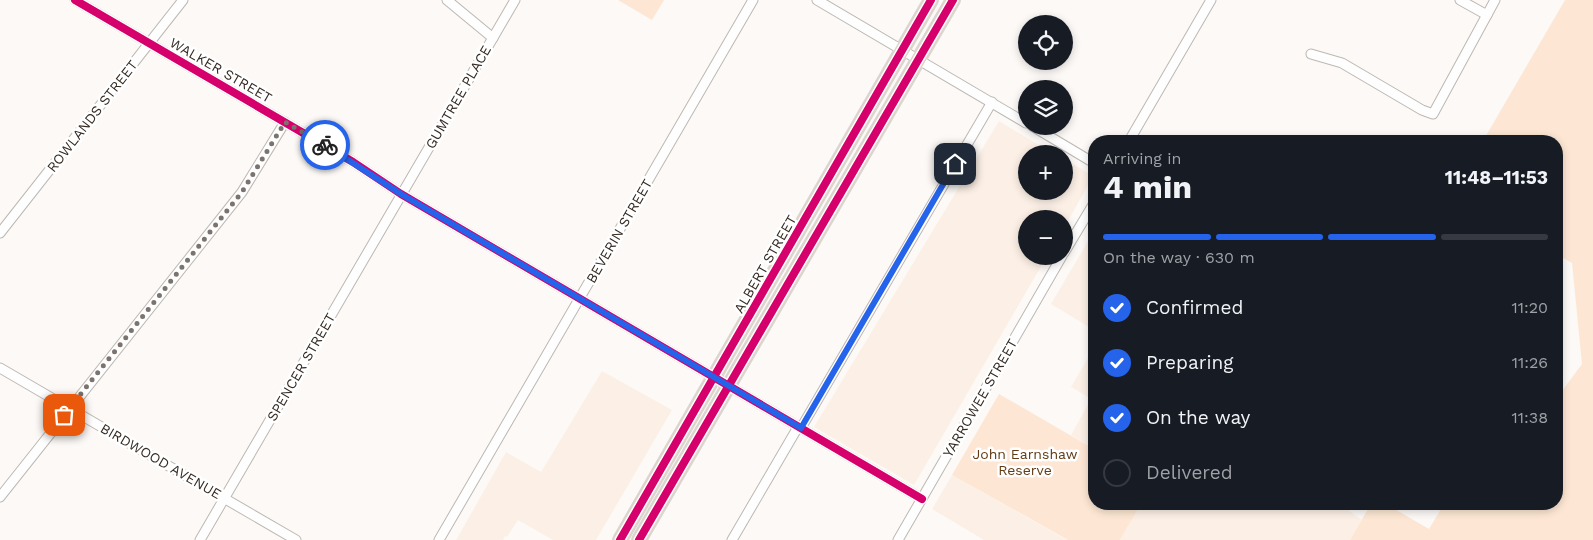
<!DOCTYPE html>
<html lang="en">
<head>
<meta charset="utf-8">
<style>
  :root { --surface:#171b24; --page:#20242c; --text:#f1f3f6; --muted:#9ea1a6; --line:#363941; --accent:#2563eb }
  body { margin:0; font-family:"Work Sans",sans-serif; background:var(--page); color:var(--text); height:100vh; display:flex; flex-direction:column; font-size:19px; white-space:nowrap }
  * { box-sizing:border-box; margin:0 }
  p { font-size:16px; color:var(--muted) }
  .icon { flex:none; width:28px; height:28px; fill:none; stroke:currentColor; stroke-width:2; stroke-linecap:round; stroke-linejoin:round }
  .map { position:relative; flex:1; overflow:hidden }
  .panel { position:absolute; left:1088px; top:135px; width:475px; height:375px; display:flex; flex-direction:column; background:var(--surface); border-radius:20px; box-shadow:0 2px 8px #0003 }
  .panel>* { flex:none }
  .fabs { position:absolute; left:1018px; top:15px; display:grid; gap:10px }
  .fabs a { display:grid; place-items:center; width:55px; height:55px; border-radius:50%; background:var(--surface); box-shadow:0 2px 8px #0003; font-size:25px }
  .pin { position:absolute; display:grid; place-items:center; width:42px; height:42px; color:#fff; margin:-21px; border-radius:10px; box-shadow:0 2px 8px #0006 }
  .courier { position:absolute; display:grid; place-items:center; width:50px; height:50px; margin:-25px; border:4px solid #2563eb; border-radius:50%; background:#fff; color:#222; box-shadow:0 1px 6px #0007 }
  .overview em { font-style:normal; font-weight:700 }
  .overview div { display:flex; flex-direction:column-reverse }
  .overview { display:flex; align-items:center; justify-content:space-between; height:85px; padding:0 15px }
  h1 { font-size:32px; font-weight:700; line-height:38px }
  .bar { display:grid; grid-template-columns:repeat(4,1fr); gap:8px 5px; align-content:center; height:60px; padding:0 15px }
  .bar i { height:6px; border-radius:4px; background:var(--line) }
  .bar .on { background:var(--accent) }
  .bar p { grid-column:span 4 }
  ol { padding:0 15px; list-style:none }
  li { display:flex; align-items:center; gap:15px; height:55px }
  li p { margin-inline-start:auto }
  li .icon { padding:5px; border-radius:50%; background:var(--accent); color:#fff; stroke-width:4 }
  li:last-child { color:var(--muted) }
  li i { width:28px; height:28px; border:2px solid var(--line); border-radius:50% }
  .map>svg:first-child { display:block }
</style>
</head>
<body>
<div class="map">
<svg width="1593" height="540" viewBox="0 0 1593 540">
  <rect width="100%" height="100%" fill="#fcf9f6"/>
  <!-- built -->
  <g fill="#fcf0e6">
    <path d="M999,121L1054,154H1026V191H1064V159L1090,174L1091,180L1064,228V219H1026V256H1047L914,485L814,427Z"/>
    <path d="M1094,231V330L1051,304Z"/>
    <path d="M1094,348V449L1071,435L1091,399L1071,387Z"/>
    <path d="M602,371L672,410L596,540H553L518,520L507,537L505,536L503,540H456L506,452L541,472Z"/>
    <path d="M952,475L1067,540H984L932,509Z"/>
    <path d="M1141,504H1340L1362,520L1350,540H1120Z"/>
  </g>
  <!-- green -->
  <g fill="#fde7d4">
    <path d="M618,0H664L652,20Z"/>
    <path d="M1565,0H1593V540H1350L1371,504H1386L1429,529L1444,504H1556V399L1582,364L1572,263L1556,254V141H1483Z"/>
    <path d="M999,394L1094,449V504H1141L1120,540H1068L952,475Z"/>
  </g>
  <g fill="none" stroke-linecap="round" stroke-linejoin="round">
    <defs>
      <g id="minor">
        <path d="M75,0L353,162L401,194L922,499"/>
        <path d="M447,0L493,38"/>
        <path d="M817,0L1026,123"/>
        <path d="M1460,0L1487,15"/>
        <path d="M1311,54L1342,63L1422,110L1433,114L1495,0"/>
        <path d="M1032,126L1094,163"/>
        <path d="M1129,141L1211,0"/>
        <path d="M0,233L183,0"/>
        <path d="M1064,253L1094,203"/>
        <path d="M0,368L296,540"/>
        <path d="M801,428L992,102"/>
        <path d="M0,497L242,192L285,122"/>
        <path d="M200,540L515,0"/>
        <path d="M439,540L753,0"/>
        <path d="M732,540L798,427"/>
        <path d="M898,540L1062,256"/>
      </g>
      <g id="highway">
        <path d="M620,540L931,0"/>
        <path d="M639,540L953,0"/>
      </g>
    </defs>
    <!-- minor casing -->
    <use href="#minor" stroke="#bdb8b3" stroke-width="11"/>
    <!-- highway casing -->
    <use href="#highway" stroke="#dad6d4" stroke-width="16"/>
    <!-- minor -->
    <use href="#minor" stroke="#fffefe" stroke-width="9"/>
    <!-- highway -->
    <use href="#highway" stroke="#dfd4c9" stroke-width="14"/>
    <defs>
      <g id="cycleway">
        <path d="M75,0L353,162L401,194L922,499"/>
        <path d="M620,540L931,0"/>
        <path d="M639,540L953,0"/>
      </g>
    </defs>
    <!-- cycleway casing -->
    <use href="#cycleway" stroke="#fff" stroke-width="11"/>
    <!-- cycleway -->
    <use href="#cycleway" stroke="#d6006c" stroke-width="8"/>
  </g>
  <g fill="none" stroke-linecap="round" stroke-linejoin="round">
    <!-- done -->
    <path stroke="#7b736d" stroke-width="5" stroke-dasharray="0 9" d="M64,415L242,192L285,122L325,145"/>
    <!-- route -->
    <path stroke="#2563eb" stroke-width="6" d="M325,145L401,194L801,428L955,164"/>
  </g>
  <g text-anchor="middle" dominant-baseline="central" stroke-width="5" stroke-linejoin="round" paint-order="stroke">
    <!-- street labels -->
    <g font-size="14" fill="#352b23" stroke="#fff">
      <text transform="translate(221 70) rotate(30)">WALKER STREET</text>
      <text transform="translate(458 97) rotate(-60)">GUMTREE PLACE</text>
      <text transform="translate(92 116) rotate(-52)">ROWLANDS STREET</text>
      <text transform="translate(619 231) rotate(-60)">BEVERIN STREET</text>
      <text transform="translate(765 264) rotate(-60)">ALBERT STREET</text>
      <text transform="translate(301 367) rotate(-60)">SPENCER STREET</text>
      <text transform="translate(980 398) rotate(-60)">YARROWEE STREET</text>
      <text transform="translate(161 461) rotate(30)">BIRDWOOD AVENUE</text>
    </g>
    <!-- park labels -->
    <g font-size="14" fill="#633b14" stroke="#fff">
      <text x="1025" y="454">John Earnshaw<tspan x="1025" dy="16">Reserve</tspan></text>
    </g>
  </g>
</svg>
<div class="fabs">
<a><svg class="icon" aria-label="locate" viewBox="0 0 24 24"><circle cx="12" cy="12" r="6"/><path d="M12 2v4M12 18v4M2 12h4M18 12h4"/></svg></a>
<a><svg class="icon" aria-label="layers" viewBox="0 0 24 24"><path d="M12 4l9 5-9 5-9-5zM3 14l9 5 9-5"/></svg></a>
<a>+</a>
<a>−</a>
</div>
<div class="pin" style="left:64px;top:415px;background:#ea580c"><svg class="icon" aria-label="bag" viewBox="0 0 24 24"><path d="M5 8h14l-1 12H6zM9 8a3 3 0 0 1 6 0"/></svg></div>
<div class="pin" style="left:955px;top:164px;background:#1f2937"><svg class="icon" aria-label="home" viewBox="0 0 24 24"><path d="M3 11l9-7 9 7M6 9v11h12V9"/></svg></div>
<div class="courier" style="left:325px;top:145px"><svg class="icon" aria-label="bike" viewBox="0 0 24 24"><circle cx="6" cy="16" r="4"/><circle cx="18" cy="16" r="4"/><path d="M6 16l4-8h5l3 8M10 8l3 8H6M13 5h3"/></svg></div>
<section class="panel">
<div class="overview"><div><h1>4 min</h1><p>Arriving in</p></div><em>11:48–11:53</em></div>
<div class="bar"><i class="on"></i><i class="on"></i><i class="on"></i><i></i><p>On the way · 630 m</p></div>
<ol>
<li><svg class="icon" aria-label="check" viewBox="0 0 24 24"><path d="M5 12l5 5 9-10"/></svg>Confirmed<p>11:20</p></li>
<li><svg class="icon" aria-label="check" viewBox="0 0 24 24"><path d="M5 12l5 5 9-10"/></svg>Preparing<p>11:26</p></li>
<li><svg class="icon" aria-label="check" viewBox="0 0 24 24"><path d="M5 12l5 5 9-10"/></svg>On the way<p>11:38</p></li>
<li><i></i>Delivered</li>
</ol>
</section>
</div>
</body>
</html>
